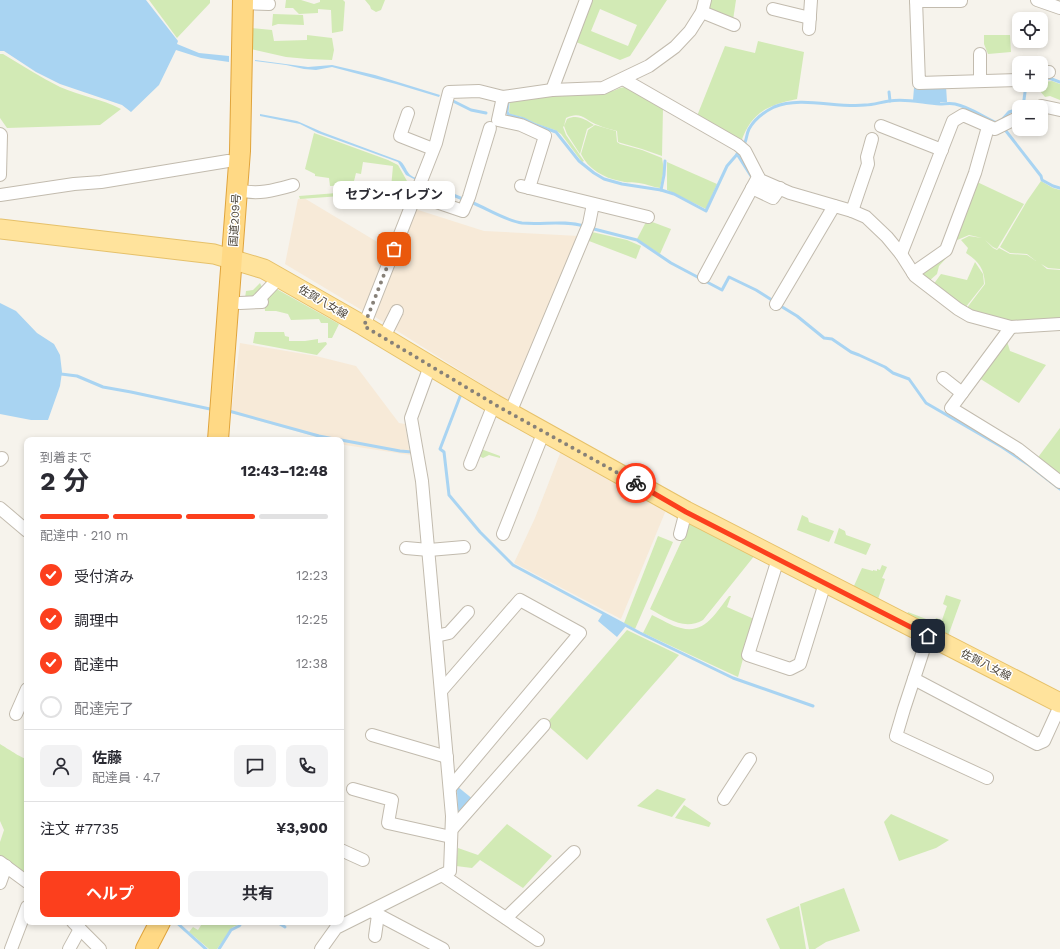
<!DOCTYPE html>
<html lang="ja">
<head>
<meta charset="utf-8">
<style>
  :root { --surface:#fff; --page:#f2f2f3; --text:#2b2b33; --muted:#7c7c81; --line:#e1e1e2; --accent:#fc3f1d }
  body { margin:0; font-family:"Work Sans","Noto Sans JP",sans-serif; background:var(--page); color:var(--text); height:100vh; display:flex; flex-direction:column; font-size:15px; white-space:nowrap }
  * { box-sizing:border-box; margin:0 }
  p { font-size:13px; color:var(--muted) }
  .icon { flex:none; width:22px; height:22px; fill:none; stroke:currentColor; stroke-width:2; stroke-linecap:round; stroke-linejoin:round }
  .map { position:relative; flex:1; overflow:hidden }
  .details { position:absolute; left:24px; top:437px; width:320px; height:488px; display:flex; flex-direction:column; background:var(--surface); border-radius:8px; box-shadow:0 2px 6px #0003 }
  .details>* { flex:none }
  .buttons { position:absolute; left:1012px; top:12px; display:grid; gap:8px }
  .buttons a { display:grid; place-items:center; width:36px; height:36px; border-radius:8px; background:var(--surface); box-shadow:0 2px 6px #0003; font-size:20px }
  .pin { position:absolute; display:grid; place-items:center; width:34px; height:34px; color:#fff; margin:-17px; border-radius:8px; box-shadow:0 2px 6px #0006 }
  .courier { position:absolute; display:grid; place-items:center; width:40px; height:40px; margin:-20px; border:3px solid #fc3f1d; border-radius:50%; background:#fff; color:#222; box-shadow:0 1px 5px #0007 }
  .bubble { position:absolute; height:28px; border-radius:8px; background:var(--surface); box-shadow:0 2px 6px #0003; font-size:13px; font-weight:700; line-height:28px; text-align:center }
  .headline em { font-style:normal; font-weight:700 }
  .headline div { display:flex; flex-direction:column-reverse }
  .headline { display:flex; align-items:center; justify-content:space-between; height:68px; padding:0 16px }
  h1 { font-size:26px; font-weight:700; line-height:30px }
  .bar { display:grid; grid-template-columns:repeat(4,1fr); gap:6px 4px; align-content:center; height:48px; padding:0 16px }
  .bar i { height:5px; border-radius:3px; background:var(--line) }
  .bar .active { background:var(--accent) }
  .bar p { grid-column:span 4 }
  .line { display:flex; align-items:center; gap:10px; padding:0 16px; border-top:1px solid var(--line) }
  .line div { flex:1 }
  .round { display:grid; place-items:center; flex:none; width:42px; height:42px; border-radius:8px; background:var(--page) }
  ol { padding:0 16px; list-style:none }
  li { display:flex; align-items:center; gap:12px; height:44px }
  li p { margin-inline-start:auto }
  li .icon { padding:4px; border-radius:50%; background:var(--accent); color:#fff; stroke-width:4 }
  li:last-child { color:var(--muted) }
  li i { width:22px; height:22px; border:2px solid var(--line); border-radius:50% }
  .action { display:flex; gap:8px; margin-top:auto; padding:8px 16px }
  .action a { flex:1; height:46px; border-radius:8px; background:var(--accent); color:#fff; font-size:16px; font-weight:700; line-height:46px; text-align:center }
  .action a+a { background:var(--page); color:var(--text) }
  .map>svg:first-child { display:block }
</style>
</head>
<body>
<div class="map">
<svg width="1060" height="949" viewBox="0 0 1060 949">
  <rect width="100%" height="100%" fill="#f6f3ec"/>
  <!-- commercial -->
  <g fill="#f7ead8">
    <path d="M304,198L389,249L365,312L285,264L298,199Z"/>
    <path d="M415,209L484,231L579,236L510,402L372,315Z"/>
    <path d="M240,343L316,356L356,366L399,423L405,424L410,455L345,445L341,444V440H328L231,413Z"/>
    <path d="M561,451L666,510L621,619L514,563L535,518Z"/>
  </g>
  <!-- green -->
  <g fill="#d2eab5" fill-rule="evenodd">
    <path d="M149,0H210V3L177,38Z"/>
    <path d="M286,0H301L314,4L320,2V0H343L345,2L343,31L332,33L331,10L318,9V13L299,14L293,8H285Z"/>
    <path d="M365,0H385L381,10L376,12L371,9L370,6Z"/>
    <path d="M591,0H667L630,56L620,60L576,42ZM600,9L637,25L628,46L591,31Z"/>
    <path d="M709,0H736L733,20L706,12Z"/>
    <path d="M273,14L303,15L304,25L278,24L272,26Z"/>
    <path d="M251,28L272,30L274,41L307,40V35L332,38L334,50L332,60L308,59L286,57L251,49Z"/>
    <path d="M984,35H1010L1011,52L988,54L984,44Z"/>
    <path d="M758,41L804,52L797,99C767,105 751,113 741,142L697,116L725,46L755,53Z"/>
    <path d="M0,54H3C22,65 40,77 60,87C80,96 102,99 121,109L100,125L7,128L0,118Z"/>
    <path d="M1052,81L1060,84V100L1050,96L1045,97L1040,91L1045,89V82Z"/>
    <path d="M625,87L663,108L662,156L642,149L621,143L618,142L617,131C611,129 604,128 598,125C586,121 581,110 566,118L564,126L567,119C577,114 585,119 594,125L587,129L580,154L567,134L564,126L563,127L566,135L584,161L582,162L561,134L555,130L537,124L522,117L510,114L509,112L510,101L546,95L613,91L620,88Z"/>
    <path d="M595,125L616,131L617,142L620,144L642,150L662,158L664,170L660,188C653,187 646,184 639,183C633,182 626,183 620,181C604,178 588,169 581,154L588,130Z"/>
    <path d="M314,133L388,160L398,165L407,181L401,205L382,200L341,196L300,199L299,196L337,193L389,197L391,188L393,166L363,162L361,174L356,173L353,185L330,186L329,178L315,176V174L305,169Z"/>
    <path d="M667,162L717,184L706,209L667,190Z"/>
    <path d="M975,181L1024,204L997,249L993,247L985,240L993,248L997,250L999,248L1010,254L1027,255L1036,261L1027,254L1010,253L1000,247L1027,201L1041,181L1053,188L1060,190V269L1048,268L1041,264L1047,269L1060,270V320L1004,321L966,309L985,284C984,268 979,262 966,253L968,248L961,240L969,236L982,238L969,235L955,241Z"/>
    <path d="M647,220L671,229L660,254L637,239Z"/>
    <path d="M592,232L627,240L641,246L636,259L589,241Z"/>
    <path d="M950,254L939,266L937,274L928,282L919,273Z"/>
    <path d="M975,262L983,274L984,284L965,308L933,285L941,274L967,280Z"/>
    <path d="M260,283L262,287L252,298H245L246,291L253,290Z"/>
    <path d="M273,287L339,324L332,338H328V323H321L319,319L291,320L288,314L276,311H265L264,298Z"/>
    <path d="M255,332H284L285,336L289,337V341H305L318,339V343L326,342L327,344L317,355L253,343Z"/>
    <path d="M1006,338L1010,351L1046,365L1019,403L979,378Z"/>
    <path d="M1060,428V477L1036,460Z"/>
    <path d="M481,449L500,456V458L489,455L483,458L479,456Z"/>
    <path d="M802,515L808,518L809,522L834,531L829,542L797,530Z"/>
    <path d="M688,519L755,555L703,620C684,631 667,618 650,609L682,540Z"/>
    <path d="M839,528L845,531L846,535L871,544L866,555L834,543Z"/>
    <path d="M658,536L673,542L635,629L624,623Z"/>
    <path d="M882,565L887,567L882,578L885,579L878,599L853,588L862,568L873,571V570L877,571V569L880,570Z"/>
    <path d="M946,595L961,600L948,636L906,616L908,612L934,622L936,618L942,620L947,606L943,604Z"/>
    <path d="M729,596H731L727,607L754,619L738,677L643,633L652,615C661,619 671,626 681,628C705,635 717,611 729,596Z"/>
    <path d="M627,630L679,655L587,760L546,724Z"/>
    <path d="M0,744C5,747 20,757 24,758L26,752L27,753V874L26,876L0,857V842L4,830L0,821Z"/>
    <path d="M657,789L686,799L672,817L637,806Z"/>
    <path d="M684,805L711,823L709,827L675,818Z"/>
    <path d="M891,814L949,840L936,848L899,861L884,822Z"/>
    <path d="M507,824L552,856L523,888L480,860L472,868L456,866L458,848L478,855Z"/>
    <path d="M844,888L860,931L826,942L815,949H809L800,904Z"/>
    <path d="M799,906L806,949H780L766,919Z"/>
    <path d="M203,922H240L238,925L233,927L217,949H209L189,932L193,927L198,930Z"/>
  </g>
  <!-- water -->
  <g fill="#a9d4f2">
    <path d="M0,0H146L178,41L177,44L199,53L229,56V62L201,58L176,50L159,85L131,112L122,105L60,84L36,72L4,51H0Z"/>
    <path d="M255,60L308,67L332,65L375,75L440,95L439,97L396,84L332,67L316,70L304,69L286,65L255,61Z"/>
    <path d="M946,86L947,102H940V104L913,100L914,88Z"/>
    <path d="M260,114L297,121L322,132L400,161C407,166 406,176 417,178L416,180L406,175L398,162L318,133L300,124L260,116Z"/>
    <path d="M0,303L16,311L37,333L54,344L60,355L62,372L60,386L48,420H31L0,414Z"/>
    <path d="M603,613L626,626L617,637L598,621Z"/>
    <path d="M458,787L474,800L458,815L457,791Z"/>
  </g>
  <g fill="none" stroke-linecap="round" stroke-linejoin="round">
    <!-- stream -->
    <g stroke="#a9d4f2" stroke-width="3">
      <path d="M1041,79L1049,78L1060,82"/>
      <path d="M889,92L890,101"/>
      <path d="M453,101L471,110L486,113"/>
      <path d="M508,103L507,112L509,115L524,119L536,125L556,132L579,161L594,173L604,179L622,184L661,190L674,194L706,211L727,166L740,151"/>
      <path d="M1023,107L1026,85"/>
      <path d="M1006,131L1041,176L1042,180L1053,186L1060,188"/>
      <path d="M743,146C747,141 746,135 749,129C754,120 764,112 774,107C801,96 836,108 865,105C873,105 881,102 889,101C907,98 922,103 940,104C945,104 950,103 955,104C970,107 983,117 997,123L1000,122L1009,112L1019,109"/>
      <path d="M737,154L751,176"/>
      <path d="M427,184L465,200"/>
      <path d="M661,190L664,175L665,161"/>
      <path d="M471,202C486,208 506,221 522,223C543,225 564,220 584,226"/>
      <path d="M590,228L637,240L671,263L722,290L729,277L756,290L775,302"/>
      <path d="M779,305L797,316L824,338L832,339L851,352L859,355L885,367L893,373L909,379L926,403L1002,447L1029,465L1060,489"/>
      <path d="M61,374L77,376L103,387L131,392L210,409"/>
      <path d="M461,394L440,449L444,452L449,495L480,532L513,565L640,633L733,678L813,706"/>
      <path d="M229,411L319,436L339,440"/>
      <path d="M341,440L400,451L412,452"/>
      <path d="M176,922L206,949"/>
      <path d="M277,922L285,927"/>
      <path d="M219,949L231,930L239,926L242,922"/>
    </g>
    <defs>
      <g id="minor">
        <path d="M916,0L919,83L1019,80"/>
        <path d="M1037,0L1060,8"/>
        <path d="M916,1H961"/>
        <path d="M243,3L269,4"/>
        <path d="M773,9L810,18"/>
        <path d="M702,12L734,25"/>
        <path d="M809,29L811,0"/>
        <path d="M1041,73L1049,72"/>
        <path d="M623,79L738,145L745,151L760,180L790,193L852,211L866,217L887,237L901,254L915,276L958,309L970,316L1011,327L1060,324"/>
        <path d="M980,81V54"/>
        <path d="M552,90L586,0"/>
        <path d="M503,97L498,120L521,125L545,136L529,188"/>
        <path d="M1039,107L1042,106L1060,110"/>
        <path d="M408,113L400,136L433,149"/>
        <path d="M881,126L942,150"/>
        <path d="M0,134L1,135L0,175"/>
        <path d="M521,186L648,217"/>
        <path d="M752,188L773,198L780,188"/>
        <path d="M237,189C255,196 276,190 293,185"/>
        <path d="M0,195L74,184L101,182L228,161"/>
        <path d="M416,195L463,211L469,197L490,128"/>
        <path d="M852,211L868,164L867,157L872,139"/>
        <path d="M901,254L953,121L963,115L995,129L1019,117"/>
        <path d="M913,273L946,250L975,173L988,127"/>
        <path d="M704,277L758,177"/>
        <path d="M256,302L280,277"/>
        <path d="M240,303L262,302"/>
        <path d="M776,304L834,206"/>
        <path d="M364,326L436,143L449,92L479,91L503,97L552,90L603,88L649,66L675,47L690,31L702,12L705,0"/>
        <path d="M1011,327L951,408L1018,449L1060,482"/>
        <path d="M388,329L397,311"/>
        <path d="M943,378L962,393"/>
        <path d="M510,413L589,224L593,204"/>
        <path d="M0,460L2,458"/>
        <path d="M470,464L494,404"/>
        <path d="M0,508L27,531"/>
        <path d="M503,534L544,431"/>
        <path d="M680,534L686,511"/>
        <path d="M406,548L429,550L464,547"/>
        <path d="M778,559L748,655L790,669L800,664L825,583"/>
        <path d="M436,636L449,633L468,612"/>
        <path d="M928,636L904,709L896,736L987,778"/>
        <path d="M914,679L1037,744L1044,741L1060,706"/>
        <path d="M441,691L520,600L580,633L450,788"/>
        <path d="M16,714L27,689"/>
        <path d="M372,735L447,757"/>
        <path d="M353,789L392,800L388,823L451,837"/>
        <path d="M724,799L750,759"/>
        <path d="M452,829L544,725"/>
        <path d="M341,850L363,860"/>
        <path d="M0,862L27,882"/>
        <path d="M442,875L538,940"/>
        <path d="M0,883L6,866"/>
        <path d="M371,911L443,949"/>
        <path d="M506,918L574,852"/>
        <path d="M73,922L100,949"/>
        <path d="M375,936L378,915"/>
        <path d="M11,949L27,907"/>
        <path d="M69,949L80,929"/>
        <path d="M321,949L336,928L450,871L452,816L422,481L411,418L430,366"/>
      </g>
      <path id="primary" d="M0,229L214,254L264,269L364,326L494,404L686,511L1060,703"/>
      <g id="trunk">
        <path d="M218,440L240,151L243,0"/>
        <path d="M146,949L160,922"/>
      </g>
    </defs>
    <!-- minor casing -->
    <use href="#minor" stroke="#c2bbae" stroke-width="14"/>
    <!-- primary casing -->
    <use href="#primary" stroke="#e6c16a" stroke-width="21"/>
    <!-- trunk casing -->
    <use href="#trunk" stroke="#e0a43c" stroke-width="22"/>
    <!-- minor -->
    <use href="#minor" stroke="#fff" stroke-width="12"/>
    <!-- primary -->
    <use href="#primary" stroke="#ffe39c" stroke-width="19"/>
    <!-- trunk -->
    <use href="#trunk" stroke="#ffd985" stroke-width="20"/>
  </g>
  <g fill="none" stroke-linecap="round" stroke-linejoin="round">
    <!-- done -->
    <path stroke="#878178" stroke-width="4" stroke-dasharray="0 7.2" d="M394,249L364,326L494,404L636,483"/>
    <!-- route -->
    <path stroke="#fc3f1d" stroke-width="5" d="M636,483L686,512L928,636"/>
  </g>
  <g text-anchor="middle" dominant-baseline="central" stroke-width="3" stroke-linejoin="round" paint-order="stroke">
    <!-- street labels -->
    <g font-size="11" fill="#4b4439" stroke="#fff">
      <text transform="translate(235 220) rotate(-86)">国道209号</text>
      <text transform="translate(323 302) rotate(30)">佐賀八女線</text>
      <text transform="translate(986 665) rotate(27)">佐賀八女線</text>
    </g>
  </g>
</svg>
<div class="buttons">
<a><svg class="icon" aria-label="locate" viewBox="0 0 24 24"><circle cx="12" cy="12" r="6"/><path d="M12 2v4M12 18v4M2 12h4M18 12h4"/></svg></a>
<a>+</a>
<a>−</a>
</div>
<div class="pin" style="left:394px;top:249px;background:#ea580c"><svg class="icon" aria-label="bag" viewBox="0 0 24 24"><path d="M5 8h14l-1 12H6zM9 8a3 3 0 0 1 6 0"/></svg></div>
<div class="pin" style="left:928px;top:636px;background:#1f2937"><svg class="icon" aria-label="home" viewBox="0 0 24 24"><path d="M3 11l9-7 9 7M6 9v11h12V9"/></svg></div>
<div class="courier" style="left:636px;top:483px"><svg class="icon" aria-label="bike" viewBox="0 0 24 24"><circle cx="6" cy="16" r="4"/><circle cx="18" cy="16" r="4"/><path d="M6 16l4-8h5l3 8M10 8l3 8H6M13 5h3"/></svg></div>
<div class="bubble" style="left:333px;top:181px;width:122px">セブン-イレブン</div>
<section class="details">
<div class="headline"><div><h1>2 分</h1><p>到着まで</p></div><em>12:43–12:48</em></div>
<div class="bar"><i class="active"></i><i class="active"></i><i class="active"></i><i></i><p>配達中 · 210 m</p></div>
<ol>
<li><svg class="icon" aria-label="check" viewBox="0 0 24 24"><path d="M5 12l5 5 9-10"/></svg>受付済み<p>12:23</p></li>
<li><svg class="icon" aria-label="check" viewBox="0 0 24 24"><path d="M5 12l5 5 9-10"/></svg>調理中<p>12:25</p></li>
<li><svg class="icon" aria-label="check" viewBox="0 0 24 24"><path d="M5 12l5 5 9-10"/></svg>配達中<p>12:38</p></li>
<li><i></i>配達完了</li>
</ol>
<div class="line" style="height:72px"><a class="round"><svg class="icon" aria-label="person" viewBox="0 0 24 24"><circle cx="12" cy="8" r="4"/><path d="M4 21q1-7 8-7t8 7"/></svg></a><div><b>佐藤</b><p>配達員 · 4.7</p></div><a class="round"><svg class="icon" aria-label="chat" viewBox="0 0 24 24"><path d="M4 5h16v11H9l-5 4z"/></svg></a><a class="round"><svg class="icon" aria-label="phone" viewBox="0 0 24 24"><path d="M5 4h4l2 5-3 2q2 4 5 5l2-3 5 2v4C11 20 4 13 5 4z"/></svg></a></div>
<div class="line" style="height:52px"><div>注文 #7735</div><b>¥3,900</b></div>
<div class="action"><a>ヘルプ</a><a>共有</a></div>
</section>
</div>
</body>
</html>
